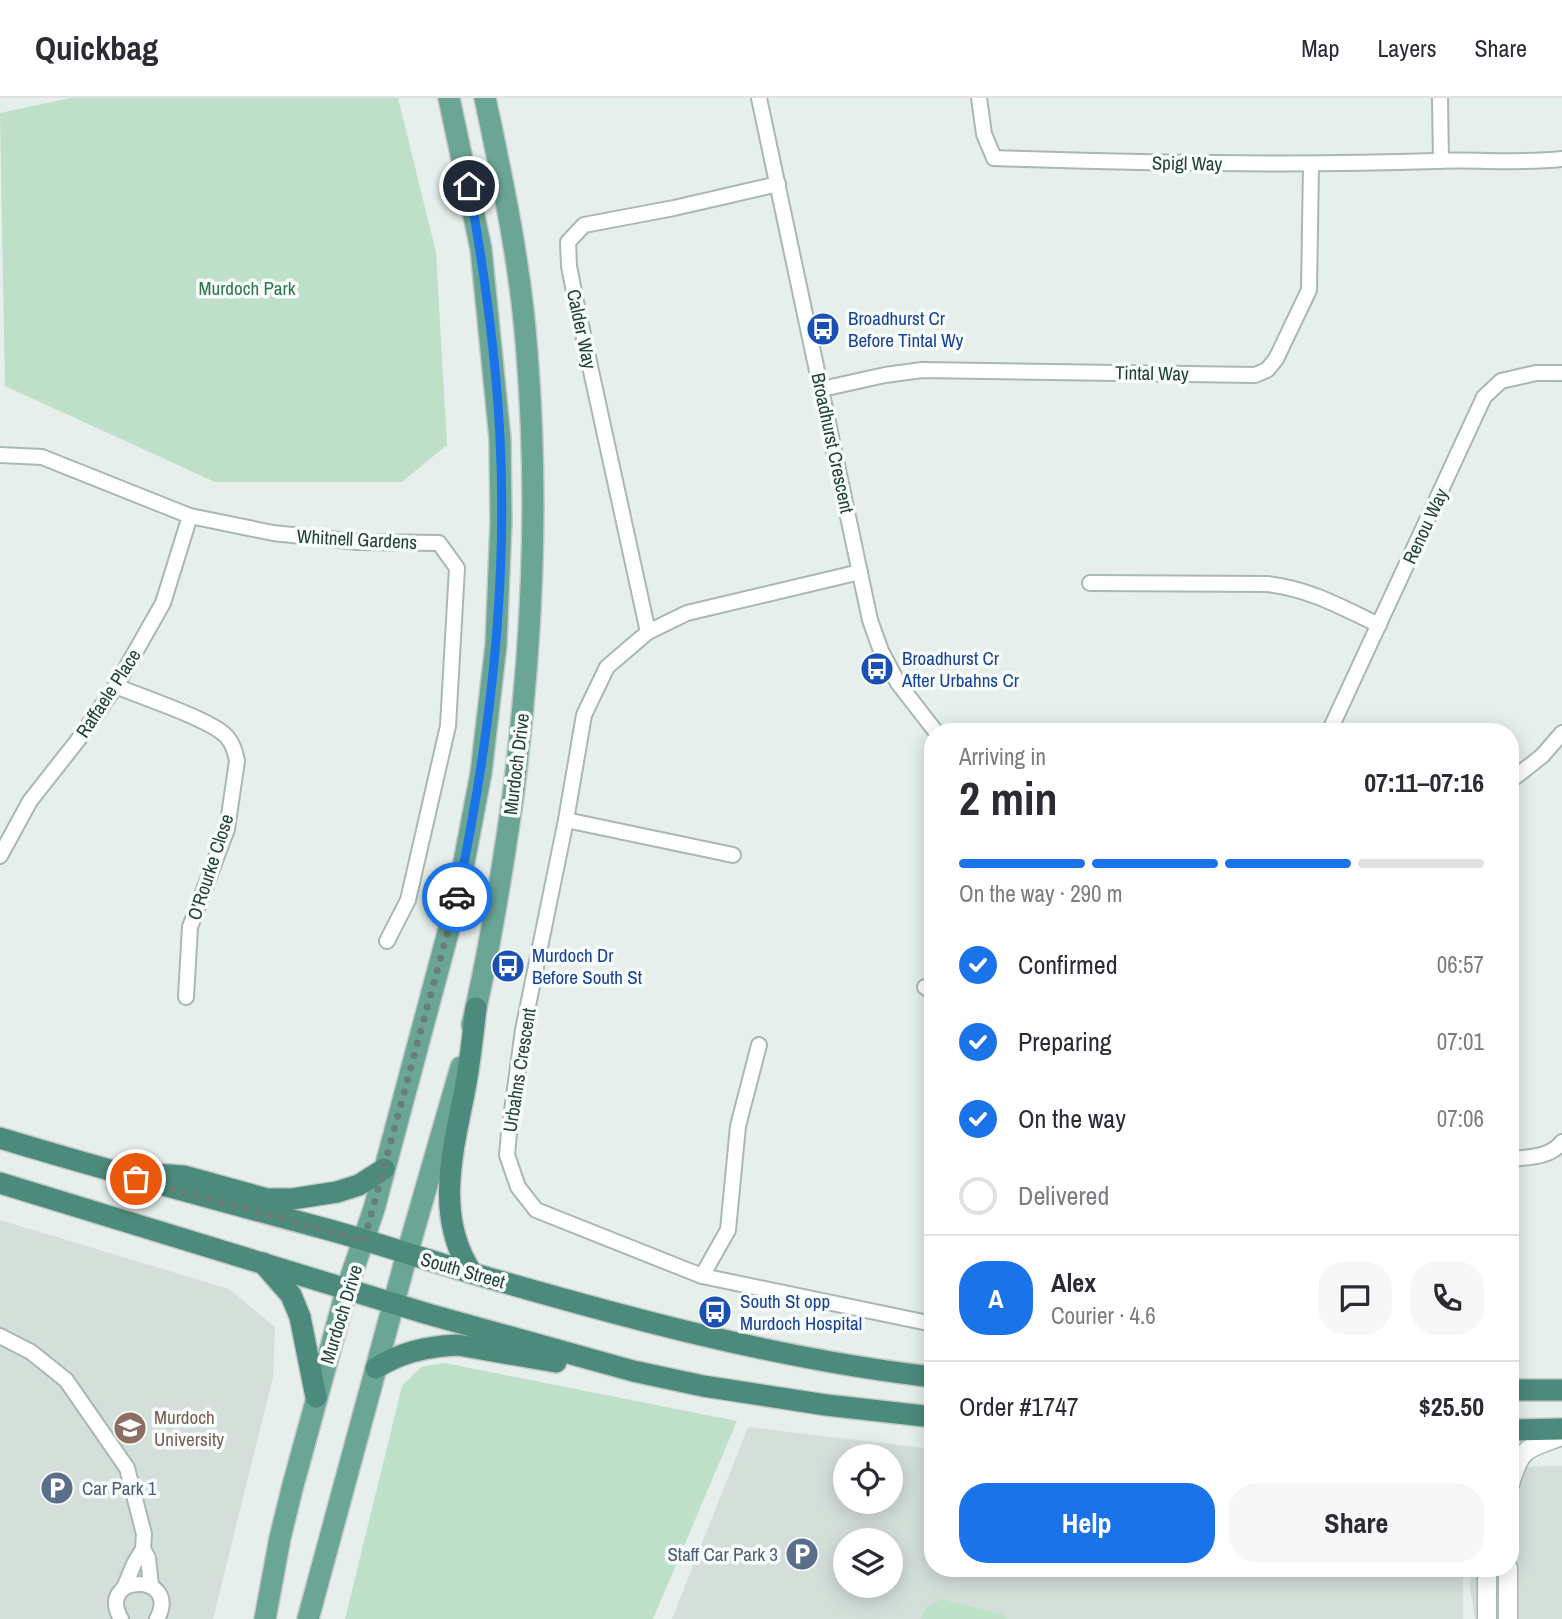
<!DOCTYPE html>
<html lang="en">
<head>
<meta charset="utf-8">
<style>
  :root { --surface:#fff; --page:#f7f7f7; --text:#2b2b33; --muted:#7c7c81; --line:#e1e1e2; --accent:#1a73e8 }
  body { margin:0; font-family:"Archivo Narrow",sans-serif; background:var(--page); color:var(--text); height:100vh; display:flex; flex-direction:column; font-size:26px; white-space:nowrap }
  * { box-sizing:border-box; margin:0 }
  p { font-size:23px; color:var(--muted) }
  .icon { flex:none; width:38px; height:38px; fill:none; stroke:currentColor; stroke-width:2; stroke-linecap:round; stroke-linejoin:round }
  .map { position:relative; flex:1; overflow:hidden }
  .sheet { position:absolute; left:924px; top:625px; width:595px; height:854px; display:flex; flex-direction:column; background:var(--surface); border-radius:28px; box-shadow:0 4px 18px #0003 }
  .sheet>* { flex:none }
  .tools { position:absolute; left:833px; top:1346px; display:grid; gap:14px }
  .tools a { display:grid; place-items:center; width:70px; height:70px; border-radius:50%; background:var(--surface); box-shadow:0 4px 18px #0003; font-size:35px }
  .pin { position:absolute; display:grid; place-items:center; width:60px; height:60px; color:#fff; margin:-30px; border:4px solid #fff; border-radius:50%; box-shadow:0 2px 7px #0007 }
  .courier { position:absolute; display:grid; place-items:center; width:70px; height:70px; margin:-35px; border:5px solid #1a73e8; border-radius:50%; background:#fff; color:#222; box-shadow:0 2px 9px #0007 }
  .headline em { font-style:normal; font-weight:700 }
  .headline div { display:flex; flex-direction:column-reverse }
  .headline { display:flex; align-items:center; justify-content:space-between; height:119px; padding:0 35px }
  h1 { font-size:46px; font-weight:700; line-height:52px }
  .bar { display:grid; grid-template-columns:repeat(4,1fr); gap:10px 7px; align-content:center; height:84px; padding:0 35px }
  .bar i { height:9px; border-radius:5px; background:var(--line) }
  .bar .active { background:var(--accent) }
  .bar p { grid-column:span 4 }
  .line { display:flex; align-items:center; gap:18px; padding:0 35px; border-top:2px solid var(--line) }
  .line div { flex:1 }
  .round { display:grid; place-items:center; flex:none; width:74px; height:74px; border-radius:28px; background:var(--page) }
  ol { padding:0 35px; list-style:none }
  li { display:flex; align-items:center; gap:21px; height:77px }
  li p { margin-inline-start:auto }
  li .icon { padding:7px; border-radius:50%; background:var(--accent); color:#fff; stroke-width:4 }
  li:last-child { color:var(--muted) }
  li i { width:38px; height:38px; border:4px solid var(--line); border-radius:50% }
  .button { display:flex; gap:14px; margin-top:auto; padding:14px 35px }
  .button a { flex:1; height:80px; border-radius:28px; background:var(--accent); color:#fff; font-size:28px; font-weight:700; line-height:80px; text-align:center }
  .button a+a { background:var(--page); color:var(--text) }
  header { display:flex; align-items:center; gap:42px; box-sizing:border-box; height:98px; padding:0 35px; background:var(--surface); border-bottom:2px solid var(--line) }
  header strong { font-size:33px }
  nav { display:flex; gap:38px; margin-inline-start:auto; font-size:24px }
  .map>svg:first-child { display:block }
</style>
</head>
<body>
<header>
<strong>Quickbag</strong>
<nav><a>Map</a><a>Layers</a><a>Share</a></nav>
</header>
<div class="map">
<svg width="1562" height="1521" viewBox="0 0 1562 1521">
  <rect width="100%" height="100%" fill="#e6efeb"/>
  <!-- built -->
  <g fill="#d4dfda" fill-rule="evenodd">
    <path d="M0,1122L229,1191L275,1229L273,1280L213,1521H0Z"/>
    <path d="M748,1329L933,1351V1470H1463V1521H672ZM845,1358H891V1404H845ZM845,1442H891V1488H845Z"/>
    <path d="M1562,1368V1521H1475L1470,1491L1471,1470H1510V1369Z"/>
  </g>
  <!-- green -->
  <g fill="#bfe0c8">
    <path d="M70,0H398L436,154L447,347L402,384H215L5,288L0,15Z"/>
    <path d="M445,1265L737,1323L653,1521H345L402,1288L421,1269Z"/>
    <path d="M942,1501L1001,1516L1008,1521H921L927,1508Z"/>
  </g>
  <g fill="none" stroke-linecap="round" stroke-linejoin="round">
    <defs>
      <g id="minor">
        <path d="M759,0L870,522L881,553L898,585L936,634"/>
        <path d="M979,0L984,36L994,60C1141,65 1287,68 1435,63C1477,61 1520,66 1562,61"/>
        <path d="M1440,0L1441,63"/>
        <path d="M822,291L885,277L922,272L1255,277L1267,272L1276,261L1309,192L1311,67"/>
        <path d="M0,357L42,359L190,418L273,435L358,444L439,445L457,470L448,628L408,802L387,843"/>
        <path d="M860,474L687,515L648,534L607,569L584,617L566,722L523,932L509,1035L507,1057L518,1089L536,1112L702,1178L933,1226"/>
        <path d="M1090,485L1267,486C1310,491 1341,509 1379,527"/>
        <path d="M648,534L576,204L569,168L568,144L584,127L674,110L778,86"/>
        <path d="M116,588C141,599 210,621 226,638C233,645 235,654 237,663L227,731L190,829L186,899"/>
        <path d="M1329,634L1484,299L1501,283L1536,275H1562"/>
        <path d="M1510,683L1542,658L1562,635"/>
        <path d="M566,722L733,757"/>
        <path d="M0,758L30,703L78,642L116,588L163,505L190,418"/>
        <path d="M925,889L933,895"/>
        <path d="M1510,1061C1528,1059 1550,1060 1562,1044"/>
        <path d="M702,1178L728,1132L738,1028L759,947"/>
        <path d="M0,1238L31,1254L66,1282L127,1370L144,1436L143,1451L148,1460L151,1488"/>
        <path d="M124,1490L134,1466L143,1451"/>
        <path d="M121,1521C95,1475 182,1474 157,1521"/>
      </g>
      <g id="tertiary">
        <path d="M1510,1386C1521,1348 1527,1351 1562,1338"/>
        <path d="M1487,1470V1521"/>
        <path d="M1508,1521V1470"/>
      </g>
      <g id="primary">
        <path d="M472,927C490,852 502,775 513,698C532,549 539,406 527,255C521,170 503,84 485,0"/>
        <path d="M265,1521L280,1440L292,1391L347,1190L374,1111L457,801L481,675L496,547L501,424L500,341L481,151L449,0"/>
        <path d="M308,1521L407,1156L461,969"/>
      </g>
      <g id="trunk">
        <path d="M0,1040C108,1073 217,1102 326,1131C374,1144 421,1160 468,1174C620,1218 775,1261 933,1279"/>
        <path d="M154,1076L184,1078L267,1101H292L337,1094L359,1087L384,1071"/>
        <path d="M0,1085L428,1216L633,1273L703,1288L826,1307L933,1319"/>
        <path d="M263,1165L291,1197L300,1219L316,1299"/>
        <path d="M472,1175C434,1119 453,1052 465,991C470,964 473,937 476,910"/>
        <path d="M376,1270C401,1254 428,1248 458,1247L556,1264"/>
        <path d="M1510,1292H1562"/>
        <path d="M1510,1332L1562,1331"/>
      </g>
    </defs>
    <!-- minor casing -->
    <use href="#minor" stroke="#a8b8b2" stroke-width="18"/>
    <!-- tertiary casing -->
    <use href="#tertiary" stroke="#a8b8b2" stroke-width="21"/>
    <!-- primary casing -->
    <use href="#primary" stroke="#c2cac8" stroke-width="24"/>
    <!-- trunk casing -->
    <use href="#trunk" stroke="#c2cac8" stroke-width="24"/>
    <!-- minor -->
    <use href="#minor" stroke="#fff" stroke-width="14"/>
    <!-- tertiary -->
    <use href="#tertiary" stroke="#fff" stroke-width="18"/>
    <!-- primary -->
    <use href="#primary" stroke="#6aa596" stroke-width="21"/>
    <!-- trunk -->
    <use href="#trunk" stroke="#4c8a7c" stroke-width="21"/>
  </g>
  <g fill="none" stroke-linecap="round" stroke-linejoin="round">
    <!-- done -->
    <path stroke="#687f78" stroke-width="7" stroke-dasharray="0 12.6" d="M136,1081L364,1143L457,799"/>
    <!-- route -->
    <path stroke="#1a73e8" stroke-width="9" d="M457,799C489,649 508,494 500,340C496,256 484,171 469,88"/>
  </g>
  <!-- icons -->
  <defs>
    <symbol id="bus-disc" viewBox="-11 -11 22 22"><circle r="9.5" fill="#1a4fb4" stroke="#f7fbf9"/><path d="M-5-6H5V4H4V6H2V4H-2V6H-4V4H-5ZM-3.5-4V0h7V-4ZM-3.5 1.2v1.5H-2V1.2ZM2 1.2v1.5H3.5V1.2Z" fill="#fff"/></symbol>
    <symbol id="university-disc" viewBox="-11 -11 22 22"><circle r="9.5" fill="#8d6e63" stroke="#f7fbf9"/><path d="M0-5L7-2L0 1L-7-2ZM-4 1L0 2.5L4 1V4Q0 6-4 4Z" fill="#fff"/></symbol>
    <symbol id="parking-disc" viewBox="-11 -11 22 22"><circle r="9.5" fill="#5c6f8a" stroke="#f7fbf9"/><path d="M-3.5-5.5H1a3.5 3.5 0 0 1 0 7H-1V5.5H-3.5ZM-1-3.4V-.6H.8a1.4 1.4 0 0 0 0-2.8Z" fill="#fff"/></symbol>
  </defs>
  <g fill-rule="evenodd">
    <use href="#bus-disc" x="804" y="212" width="38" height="38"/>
    <use href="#bus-disc" x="858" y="552" width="38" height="38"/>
    <use href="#bus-disc" x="489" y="849" width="38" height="38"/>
    <use href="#bus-disc" x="696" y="1195" width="38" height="38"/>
    <use href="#university-disc" x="111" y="1311" width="38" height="38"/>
    <use href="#parking-disc" x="38" y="1371" width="38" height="38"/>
    <use href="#parking-disc" x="783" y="1437" width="38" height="38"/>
  </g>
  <g text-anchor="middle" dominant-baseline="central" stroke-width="7" stroke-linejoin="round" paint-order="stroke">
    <!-- street labels -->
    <g font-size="19" fill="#24423a" stroke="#f7fbf9">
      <text transform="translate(1187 65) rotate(1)">Spigl Way</text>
      <text transform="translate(582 231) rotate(78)">Calder Way</text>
      <text transform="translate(1152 275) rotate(1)">Tintal Way</text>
      <text transform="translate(833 345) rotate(78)">Broadhurst Crescent</text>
      <text transform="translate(1425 428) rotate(-65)">Renou Way</text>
      <text transform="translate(357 441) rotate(3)">Whitnell Gardens</text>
      <text transform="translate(108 595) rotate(-57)">Raffaele Place</text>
      <text transform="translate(516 666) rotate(-83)">Murdoch Drive</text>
      <text transform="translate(210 769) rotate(-72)">O’Rourke Close</text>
      <text transform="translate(519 972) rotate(-81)">Urbahns Crescent</text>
      <text transform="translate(463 1172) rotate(16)">South Street</text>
      <text transform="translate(341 1216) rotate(-73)">Murdoch Drive</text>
    </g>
    <!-- park labels -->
    <g font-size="19" fill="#2d7a4b" stroke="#f7fbf9">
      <text x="247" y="190">Murdoch Park</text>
    </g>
    <!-- transit labels -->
    <g font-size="19" fill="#164399" stroke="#f7fbf9" text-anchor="start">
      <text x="848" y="220">Broadhurst Cr<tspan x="848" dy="22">Before Tintal Wy</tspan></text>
      <text x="902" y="560">Broadhurst Cr<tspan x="902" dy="22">After Urbahns Cr</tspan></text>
      <text x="532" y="857">Murdoch Dr<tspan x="532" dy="22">Before South St</tspan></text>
      <text x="740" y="1203">South St opp<tspan x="740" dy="22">Murdoch Hospital</tspan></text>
    </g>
    <!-- education labels -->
    <g font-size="19" fill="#785e54" stroke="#f7fbf9" text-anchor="start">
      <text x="154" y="1319">Murdoch<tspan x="154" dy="22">University</tspan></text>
    </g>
    <!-- service labels -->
    <g font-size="19" fill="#4e5e75" stroke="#f7fbf9" text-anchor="start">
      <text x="82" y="1390">Car Park 1</text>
      <text x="778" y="1456" text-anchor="end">Staff Car Park 3</text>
    </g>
  </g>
</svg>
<div class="tools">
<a><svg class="icon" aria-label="locate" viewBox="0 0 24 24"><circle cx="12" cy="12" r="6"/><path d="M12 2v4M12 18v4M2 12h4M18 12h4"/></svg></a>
<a><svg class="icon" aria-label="layers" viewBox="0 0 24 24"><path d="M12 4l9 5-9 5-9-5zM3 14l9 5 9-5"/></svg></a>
</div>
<div class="pin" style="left:136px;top:1081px;background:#ea580c"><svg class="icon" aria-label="bag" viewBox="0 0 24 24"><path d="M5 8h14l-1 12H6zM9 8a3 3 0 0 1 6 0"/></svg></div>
<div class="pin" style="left:469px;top:88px;background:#1f2937"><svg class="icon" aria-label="home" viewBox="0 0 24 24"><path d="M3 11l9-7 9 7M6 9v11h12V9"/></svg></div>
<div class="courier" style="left:457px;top:799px"><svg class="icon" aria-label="car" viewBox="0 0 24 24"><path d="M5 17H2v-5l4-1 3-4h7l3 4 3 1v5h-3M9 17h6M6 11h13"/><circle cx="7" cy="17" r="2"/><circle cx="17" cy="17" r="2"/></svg></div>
<section class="sheet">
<div class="headline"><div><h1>2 min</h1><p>Arriving in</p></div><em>07:11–07:16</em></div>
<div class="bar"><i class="active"></i><i class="active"></i><i class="active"></i><i></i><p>On the way · 290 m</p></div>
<ol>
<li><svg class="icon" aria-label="check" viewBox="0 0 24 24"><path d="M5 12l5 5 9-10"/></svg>Confirmed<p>06:57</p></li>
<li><svg class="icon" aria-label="check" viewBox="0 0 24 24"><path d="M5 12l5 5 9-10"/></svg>Preparing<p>07:01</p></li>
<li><svg class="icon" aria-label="check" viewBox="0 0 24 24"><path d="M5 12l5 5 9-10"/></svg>On the way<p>07:06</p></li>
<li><i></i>Delivered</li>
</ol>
<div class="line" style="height:126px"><b class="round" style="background:var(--accent);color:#fff">A</b><div><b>Alex</b><p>Courier · 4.6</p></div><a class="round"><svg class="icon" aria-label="chat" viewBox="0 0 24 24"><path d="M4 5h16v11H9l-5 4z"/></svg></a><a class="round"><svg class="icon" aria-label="phone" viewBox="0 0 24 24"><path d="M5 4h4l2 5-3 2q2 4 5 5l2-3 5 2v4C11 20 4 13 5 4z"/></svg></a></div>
<div class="line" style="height:91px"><div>Order #1747</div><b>$25.50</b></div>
<div class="button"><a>Help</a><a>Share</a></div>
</section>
</div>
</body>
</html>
